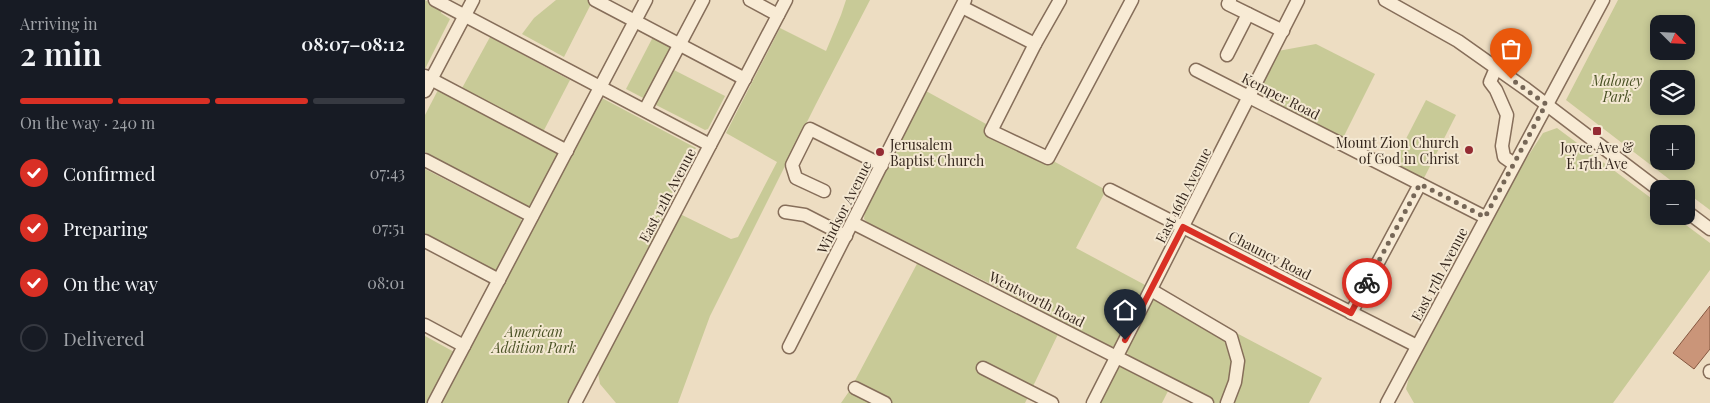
<!DOCTYPE html>
<html lang="en">
<head>
<meta charset="utf-8">
<style>
  :root { --surface:#171b24; --page:#242831; --text:#f1f3f6; --muted:#9ea1a6; --line:#363941; --accent:#d93025 }
  body { margin:0; font-family:"Playfair Display",serif; background:var(--page); color:var(--text); height:100vh; display:flex; flex-direction:column; font-size:19px; white-space:nowrap }
  * { box-sizing:border-box; margin:0 }
  p { font-size:16px; color:var(--muted) }
  .icon { flex:none; width:28px; height:28px; fill:none; stroke:currentColor; stroke-width:2; stroke-linecap:round; stroke-linejoin:round }
  .map { position:relative; flex:1; overflow:hidden }
  .details { display:flex; flex-direction:column; background:var(--surface); width:425px }
  .details>* { flex:none }
  .needle { width:32px; rotate:114deg }
  .controls { position:absolute; left:1225px; top:15px; display:grid; gap:10px }
  .controls a { display:grid; place-items:center; width:45px; height:45px; border-radius:10px; background:var(--surface); box-shadow:0 2px 8px #0003; font-size:25px }
  .pin { position:absolute; display:grid; place-items:center; width:42px; height:42px; color:#fff; margin:-51px -21px; border-radius:50% 50% 50% 0; rotate:-45deg; box-shadow:0 0 5px #0007 }
  .pin .icon { rotate:45deg }
  .courier { position:absolute; display:grid; place-items:center; width:50px; height:50px; margin:-25px; border:4px solid #d93025; border-radius:50%; background:#fff; color:#222; box-shadow:0 1px 6px #0007 }
  .summary em { font-style:normal; font-weight:600 }
  .summary div { display:flex; flex-direction:column-reverse }
  .summary { display:flex; align-items:center; justify-content:space-between; height:85px; padding:0 20px }
  h1 { font-size:32px; font-weight:600; line-height:38px }
  .bar { display:grid; grid-template-columns:repeat(4,1fr); gap:8px 5px; align-content:center; height:60px; padding:0 20px }
  .bar i { height:6px; border-radius:4px; background:var(--line) }
  .bar .on { background:var(--accent) }
  .bar p { grid-column:span 4 }
  ol { padding:0 20px; list-style:none }
  li { display:flex; align-items:center; gap:15px; height:55px }
  li p { margin-inline-start:auto }
  li .icon { padding:5px; border-radius:50%; background:var(--accent); color:#fff; stroke-width:4 }
  li:last-child { color:var(--muted) }
  li i { width:28px; height:28px; border:2px solid var(--line); border-radius:50% }
  main { display:flex; flex:1; min-height:0 }
  .map>svg:first-child { display:block }
</style>
</head>
<body>
<main>
<section class="details">
<div class="summary"><div><h1>2 min</h1><p>Arriving in</p></div><em>08:07–08:12</em></div>
<div class="bar"><i class="on"></i><i class="on"></i><i class="on"></i><i></i><p>On the way · 240 m</p></div>
<ol>
<li><svg class="icon" aria-label="check" viewBox="0 0 24 24"><path d="M5 12l5 5 9-10"/></svg>Confirmed<p>07:43</p></li>
<li><svg class="icon" aria-label="check" viewBox="0 0 24 24"><path d="M5 12l5 5 9-10"/></svg>Preparing<p>07:51</p></li>
<li><svg class="icon" aria-label="check" viewBox="0 0 24 24"><path d="M5 12l5 5 9-10"/></svg>On the way<p>08:01</p></li>
<li><i></i>Delivered</li>
</ol>
</section>
<div class="map">
<svg width="1285" height="403" viewBox="0 0 1285 403">
  <rect width="100%" height="100%" fill="#edddc2"/>
  <!-- green -->
  <g fill="#c8ca97" fill-rule="evenodd">
    <path d="M0,0L17,9L16,13L25,19L0,69Z"/>
    <path d="M131,0H163L167,2L139,57L97,34L109,18Z"/>
    <path d="M421,0H445L391,104L285,316L253,403H191L175,384L173,373L255,214L306,239L313,237L352,162L301,133L355,28L401,51L416,15Z"/>
    <path d="M1193,0H1285V210L1261,192V189H1257L1141,100ZM1234,24H1261V51H1234ZM1234,79H1261V106H1234ZM1234,134H1261V161H1234Z"/>
    <path d="M229,35L251,47L222,100L201,89Z"/>
    <path d="M65,37L145,80L117,134L36,90Z"/>
    <path d="M891,44L950,74L917,140L849,106L836,95L837,82L853,51Z"/>
    <path d="M247,69L300,96L283,129L280,130L231,105L232,100Z"/>
    <path d="M14,88L136,152L107,207H103L0,152V115Z"/>
    <path d="M501,91L681,190L651,248L722,286L691,346L685,347L572,287L444,224L439,219L440,210Z"/>
    <path d="M175,97L271,148L240,207L247,210L148,403H11Z"/>
    <path d="M1001,100L1031,115L998,180L968,164Z"/>
    <path d="M1132,128L1234,204V216H1249L1285,243V270L1188,403H989L981,389L984,377L1092,173L1118,133Z"/>
    <path d="M0,169L95,218L98,223L72,276L0,237Z"/>
    <path d="M494,260L635,330L600,403H416L425,390Z"/>
    <path d="M730,290L897,378L884,403H790L706,359L701,351Z"/>
    <path d="M0,336L31,353L4,403H0Z"/>
    <path d="M696,364L745,387L737,403H673L690,369Z"/>
  </g>
  <!-- building -->
  <path fill="#ca9579" stroke="#855740" d="M1285,306V349L1269,369L1248,353Z"/>
  <g fill="none" stroke-linecap="round" stroke-linejoin="round">
    <defs>
      <g id="minor">
        <path d="M10,0L285,145"/>
        <path d="M170,0L320,79"/>
        <path d="M325,0L353,15"/>
        <path d="M805,0L803,4L858,31"/>
        <path d="M960,0L1033,41L1101,89L1234,190"/>
        <path d="M537,7L610,44L566,131L623,158L707,0"/>
        <path d="M610,44L635,0"/>
        <path d="M802,55L823,14"/>
        <path d="M1071,68L1065,82L1071,90L1082,115L1077,146L1079,157L1089,164"/>
        <path d="M771,70L1060,217"/>
        <path d="M0,76L142,151"/>
        <path d="M0,91L48,0"/>
        <path d="M220,110L278,0"/>
        <path d="M0,160L107,216"/>
        <path d="M685,190L992,346"/>
        <path d="M399,191L371,178L367,165L385,129L457,165"/>
        <path d="M1261,211L1285,229"/>
        <path d="M360,212L380,215L421,236"/>
        <path d="M428,223L782,403"/>
        <path d="M0,241L74,280"/>
        <path d="M726,290L806,337L813,361L810,382L802,403"/>
        <path d="M926,313L995,184"/>
        <path d="M0,325L39,346"/>
        <path d="M364,347L540,0"/>
        <path d="M558,368L627,403"/>
        <path d="M1285,372V371"/>
        <path d="M430,388L460,403"/>
        <path d="M9,403L221,0"/>
        <path d="M150,403L361,0"/>
        <path d="M668,403L873,0"/>
        <path d="M962,403L1178,0"/>
      </g>
    </defs>
    <!-- minor casing -->
    <use href="#minor" stroke="#866e5a" stroke-width="15"/>
    <!-- minor -->
    <use href="#minor" stroke="#f8ebd5" stroke-width="12"/>
  </g>
  <g fill="none" stroke-linecap="round" stroke-linejoin="round">
    <!-- done -->
    <path stroke="#766757" stroke-width="5" stroke-dasharray="0 9" d="M942,283L995,184L1060,217L1121,104L1086,79"/>
    <!-- route -->
    <path stroke="#d93025" stroke-width="6" d="M700,340L758,227L926,313L942,283"/>
  </g>
  <!-- markers -->
  <g fill="#942b33" stroke="#f4e8d2" stroke-width="2">
    <rect x="1167" y="126" width="10" height="10" rx="2.5"/>
    <circle cx="1044" cy="150" r="5"/>
    <circle cx="455" cy="152" r="5"/>
  </g>
  <g text-anchor="middle" dominant-baseline="central" stroke-width="4" stroke-linejoin="round" paint-order="stroke">
    <!-- park labels -->
    <g font-size="14" font-style="italic" fill="#4a5225" stroke="#f4e8d2">
      <text x="1192" y="80">Maloney<tspan x="1192" dy="16">Park</tspan></text>
      <text x="109" y="331">American<tspan x="109" dy="16">Addition Park</tspan></text>
    </g>
    <!-- street labels -->
    <g font-size="14" fill="#36281e" stroke="#f4e8d2">
      <text transform="translate(856 96) rotate(27)">Kemper Road</text>
      <text transform="translate(242 195) rotate(-62)">East 12th Avenue</text>
      <text transform="translate(758 195) rotate(-63)">East 16th Avenue</text>
      <text transform="translate(419 207) rotate(-63)">Windsor Avenue</text>
      <text transform="translate(845 255) rotate(27)">Chauncy Road</text>
      <text transform="translate(1014 274) rotate(-62)">East 17th Avenue</text>
      <text transform="translate(612 299) rotate(27)">Wentworth Road</text>
    </g>
    <!-- poi labels -->
    <g font-size="14" fill="#36281e" stroke="#f4e8d2" text-anchor="end">
      <text x="1034" y="142">Mount Zion Church<tspan x="1034" dy="16">of God in Christ</tspan></text>
      <text x="465" y="144" text-anchor="start">Jerusalem<tspan x="465" dy="16">Baptist Church</tspan></text>
      <text x="1172" y="147" text-anchor="middle">Joyce Ave &amp;<tspan x="1172" dy="16">E 17th Ave</tspan></text>
    </g>
  </g>
</svg>
<div class="controls">
<a><svg class="needle" viewBox="-14 -14 28 28"><path d="M0-13l5 13h-10z" fill="#e53935"/><path d="M0 13l5-13h-10z" fill="#9ea1a6"/></svg></a>
<a><svg class="icon" aria-label="layers" viewBox="0 0 24 24"><path d="M12 4l9 5-9 5-9-5zM3 14l9 5 9-5"/></svg></a>
<a>+</a>
<a>−</a>
</div>
<div class="pin" style="left:1086px;top:79px;background:#ea580c"><svg class="icon" aria-label="bag" viewBox="0 0 24 24"><path d="M5 8h14l-1 12H6zM9 8a3 3 0 0 1 6 0"/></svg></div>
<div class="pin" style="left:700px;top:340px;background:#1f2937"><svg class="icon" aria-label="home" viewBox="0 0 24 24"><path d="M3 11l9-7 9 7M6 9v11h12V9"/></svg></div>
<div class="courier" style="left:942px;top:283px"><svg class="icon" aria-label="bike" viewBox="0 0 24 24"><circle cx="6" cy="16" r="4"/><circle cx="18" cy="16" r="4"/><path d="M6 16l4-8h5l3 8M10 8l3 8H6M13 5h3"/></svg></div>
</div>
</main>
</body>
</html>
